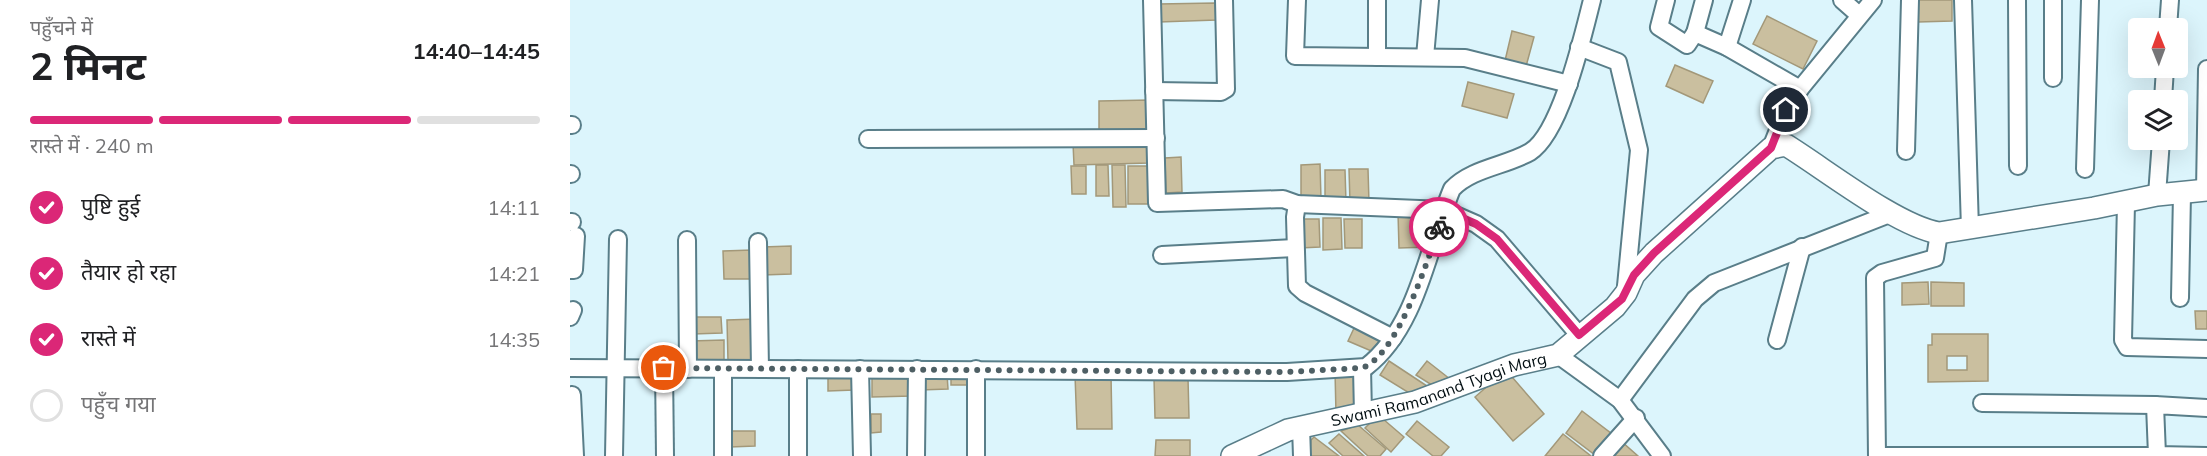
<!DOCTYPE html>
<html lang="hi">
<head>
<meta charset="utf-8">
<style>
  :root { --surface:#fff; --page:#f6f6f6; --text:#202124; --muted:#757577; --line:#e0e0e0; --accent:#db2777 }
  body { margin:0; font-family:Mulish,"Noto Sans Devanagari",sans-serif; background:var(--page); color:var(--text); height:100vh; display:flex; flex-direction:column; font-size:22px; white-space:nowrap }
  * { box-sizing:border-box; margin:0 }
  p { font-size:20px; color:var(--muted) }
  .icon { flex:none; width:33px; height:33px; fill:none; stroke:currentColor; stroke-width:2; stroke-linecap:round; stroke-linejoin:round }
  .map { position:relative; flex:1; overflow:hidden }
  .drawer { display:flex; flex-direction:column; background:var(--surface); width:570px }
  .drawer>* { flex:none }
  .needle { width:39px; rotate:359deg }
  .buttons { position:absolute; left:1558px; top:18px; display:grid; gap:12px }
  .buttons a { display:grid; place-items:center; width:60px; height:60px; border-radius:6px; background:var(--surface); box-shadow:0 6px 24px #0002; font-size:30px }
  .pin { position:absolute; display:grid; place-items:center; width:51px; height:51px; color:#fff; margin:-26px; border:3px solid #fff; border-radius:50%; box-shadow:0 2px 6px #0007 }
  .courier { position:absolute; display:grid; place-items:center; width:60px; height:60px; margin:-30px; border:4px solid #db2777; border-radius:50%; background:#fff; color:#222; box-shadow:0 2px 8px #0007 }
  .summary em { font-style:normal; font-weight:700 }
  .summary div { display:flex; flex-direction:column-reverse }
  .summary { display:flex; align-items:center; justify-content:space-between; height:102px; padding:0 30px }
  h1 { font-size:39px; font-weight:700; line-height:45px }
  .bar { display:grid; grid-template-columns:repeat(4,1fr); gap:9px 6px; align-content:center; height:72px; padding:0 30px }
  .bar i { height:8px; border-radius:4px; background:var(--line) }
  .bar .on { background:var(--accent) }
  .bar p { grid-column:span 4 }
  ol { padding:0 30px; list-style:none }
  li { display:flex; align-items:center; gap:18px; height:66px }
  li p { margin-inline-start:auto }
  li .icon { padding:6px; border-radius:50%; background:var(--accent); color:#fff; stroke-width:4 }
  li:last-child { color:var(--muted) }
  li i { width:33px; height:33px; border:3px solid var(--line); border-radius:50% }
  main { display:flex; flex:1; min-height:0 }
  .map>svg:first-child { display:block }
</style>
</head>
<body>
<main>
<section class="drawer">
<div class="summary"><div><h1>2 मिनट</h1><p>पहुँचने में</p></div><em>14:40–14:45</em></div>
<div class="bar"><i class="on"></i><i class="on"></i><i class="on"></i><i></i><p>रास्ते में · 240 m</p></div>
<ol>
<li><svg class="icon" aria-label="check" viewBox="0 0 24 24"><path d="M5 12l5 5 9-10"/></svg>पुष्टि हुई<p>14:11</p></li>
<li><svg class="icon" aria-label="check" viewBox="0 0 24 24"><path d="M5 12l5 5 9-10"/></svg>तैयार हो रहा<p>14:21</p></li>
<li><svg class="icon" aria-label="check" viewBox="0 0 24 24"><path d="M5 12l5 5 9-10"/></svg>रास्ते में<p>14:35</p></li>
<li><i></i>पहुँच गया</li>
</ol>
</section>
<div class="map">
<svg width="1637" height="456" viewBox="0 0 1637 456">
  <rect width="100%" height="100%" fill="#dcf5fc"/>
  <!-- building -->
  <g fill="#cabf9f" stroke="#a39879" stroke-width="1.5" fill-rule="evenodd">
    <path d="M1347,0H1382V21L1348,22Z"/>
    <path d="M645,3L646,20L589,22V4Z"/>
    <path d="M1197,16L1247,41L1233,69L1183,44Z"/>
    <path d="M942,31L964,37L955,70L934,65Z"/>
    <path d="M1105,65L1143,81L1133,103L1096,86Z"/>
    <path d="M898,82L944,94L937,118L892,106Z"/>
    <path d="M580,100L581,130H529V101Z"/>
    <path d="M578,142L579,163L504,165L503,143Z"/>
    <path d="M611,157L612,192L596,193L595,158Z"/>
    <path d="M750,164L751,199H731V165Z"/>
    <path d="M526,165H538L539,196H526Z"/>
    <path d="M542,165H555L556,207H543Z"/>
    <path d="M501,166H516V194H502Z"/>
    <path d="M558,166H578L579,204H558Z"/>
    <path d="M779,169H798L799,203H780Z"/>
    <path d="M755,170H775L776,202L755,203Z"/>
    <path d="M860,212L861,247L829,248L828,213Z"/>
    <path d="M753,218H771L772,249L753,250Z"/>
    <path d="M729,219H749L750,247L730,248Z"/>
    <path d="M774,219H792V248H775Z"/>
    <path d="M221,246V274L192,275L191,247Z"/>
    <path d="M182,250V279H154L153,251Z"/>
    <path d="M1358,282L1359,304L1332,305V283Z"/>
    <path d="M1361,282L1394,283V306H1361Z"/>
    <path d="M1625,311H1637V329H1626Z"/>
    <path d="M122,317H151L152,333L123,334Z"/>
    <path d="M187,319L188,361H158L157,320Z"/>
    <path d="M786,324L813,337L806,353L778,341Z"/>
    <path d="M1362,334H1418V381L1358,382V345H1362ZM1377,356H1397V370H1377Z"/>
    <path d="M154,340V361L120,362V341Z"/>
    <path d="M819,361L860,388L844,396L810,375Z"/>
    <path d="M857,361L885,383L868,389L846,375Z"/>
    <path d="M936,370L974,414L943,441L905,397Z"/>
    <path d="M765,371H785L786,414H766Z"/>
    <rect x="381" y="372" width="19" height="13"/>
    <path d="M341,373L342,396L302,397V374Z"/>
    <path d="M350,374H377L378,389L350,390Z"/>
    <path d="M505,375H541L542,429H507Z"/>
    <path d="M284,376V390L258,391V377Z"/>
    <path d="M584,378H618L619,418H585Z"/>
    <path d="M1012,411L1042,434L1025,455L996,433Z"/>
    <path d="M301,414H311V432L301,433Z"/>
    <path d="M813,419L834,437L821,452L795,428L801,422Z"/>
    <path d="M847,421L879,447L871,456H863L836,434Z"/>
    <path d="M788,425L816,449L810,456H798L771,431Z"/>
    <path d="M160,431H185V446L160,447Z"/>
    <path d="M769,434L794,456H773L759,443Z"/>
    <path d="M993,434L1021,456H975Z"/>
    <path d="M744,437L769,456H740L741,440Z"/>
    <path d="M586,440H620V456H585Z"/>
    <path d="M1051,441L1068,456H1038Z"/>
  </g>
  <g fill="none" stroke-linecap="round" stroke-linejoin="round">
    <defs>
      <g id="minor">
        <path d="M582,0L587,203L713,199L727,204L874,210L906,224L927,239L1009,335"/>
        <path d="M727,0L725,56L895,58L999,84"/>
        <path d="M1096,0L1089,27L1117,45L1125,33L1157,47L1230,89"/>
        <path d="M1272,0L1289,15"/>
        <path d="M1393,0L1400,229"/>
        <path d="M1447,0L1448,166"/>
        <path d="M1483,0V78"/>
        <path d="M1598,28L1600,0"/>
        <path d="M1125,33L1134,0"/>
        <path d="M1009,47L1048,62L1069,150L1056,286"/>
        <path d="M1157,47L1172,0"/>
        <path d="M807,57V0"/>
        <path d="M855,57L860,0"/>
        <path d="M584,91L651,92L656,89L654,0"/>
        <path d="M1593,100L1595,68"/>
        <path d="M0,125H2"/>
        <path d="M298,139L586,138"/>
        <path d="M1201,148L1216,110L1230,89L1303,0"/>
        <path d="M1336,151L1340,0"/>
        <path d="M1515,169L1520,0"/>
        <path d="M0,174H1"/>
        <path d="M1635,191L1637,69"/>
        <path d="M1587,195L1591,140"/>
        <path d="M1556,203L1553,340L1557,347L1637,349"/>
        <path d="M727,204L725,217L727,286L735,293L823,338"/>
        <path d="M0,222H2"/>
        <path d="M117,240L118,369"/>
        <path d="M188,242L190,369"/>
        <path d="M592,255L725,248"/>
        <path d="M0,270H4L6,236"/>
        <path d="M1610,298L1612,194"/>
        <path d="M0,317L3,310"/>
        <path d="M1207,340L1232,247"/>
        <path d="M988,355L1050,400L1092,456"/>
        <path d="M0,368L717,372L796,367C848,327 858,246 882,189C902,168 936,166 960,152C991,133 1013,35 1022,0"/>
        <path d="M94,368L95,456"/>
        <path d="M792,368L793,414"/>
        <path d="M153,369V456"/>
        <path d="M228,369V456"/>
        <path d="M290,369L292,456"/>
        <path d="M406,369V456"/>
        <path d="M2,395L5,456"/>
        <path d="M1050,400L1125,299L1144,283L1322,213"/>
        <path d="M1412,403L1585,405"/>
        <path d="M1637,408L1585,405L1587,455L1637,456"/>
        <path d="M731,427L732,456"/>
        <path d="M44,456L48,239"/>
        <path d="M346,456L347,369"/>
        <path d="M1032,456L1066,418"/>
        <path d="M1307,456H1587"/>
        <path d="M1307,456L1305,278L1312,273L1365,258L1369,233"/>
      </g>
      <g id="tertiary">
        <path id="s1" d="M662,456L718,430L845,402L944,365L988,355L1045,307L1056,293L1064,275L1084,253L1201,148L1216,145C1255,169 1327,226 1369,233L1524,208L1587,195L1637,190"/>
      </g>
    </defs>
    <!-- minor casing -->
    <use href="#minor" stroke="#597e89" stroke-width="20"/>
    <!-- tertiary casing -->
    <use href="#tertiary" stroke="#597e89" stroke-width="24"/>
    <!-- minor -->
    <use href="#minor" stroke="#fff" stroke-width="16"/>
    <!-- tertiary -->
    <use href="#tertiary" stroke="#fff" stroke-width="21"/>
  </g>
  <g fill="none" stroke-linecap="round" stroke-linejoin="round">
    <!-- done -->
    <path stroke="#4e5f64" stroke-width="6" stroke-dasharray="0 10.8" d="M94,368L717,372L792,368C827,356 858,260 869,227"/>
    <!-- route -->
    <path stroke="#db2777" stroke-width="8" d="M869,227L874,210L906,224L927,239L1009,335L1052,299L1064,275L1084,253L1201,148L1216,110"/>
  </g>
  <g text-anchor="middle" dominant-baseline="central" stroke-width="5" stroke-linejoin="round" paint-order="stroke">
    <!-- street labels -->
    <g font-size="16" fill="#020e12" stroke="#fff">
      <text stroke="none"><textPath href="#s1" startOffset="218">Swami Ramanand Tyagi Marg</textPath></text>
    </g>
  </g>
</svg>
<div class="buttons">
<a><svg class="needle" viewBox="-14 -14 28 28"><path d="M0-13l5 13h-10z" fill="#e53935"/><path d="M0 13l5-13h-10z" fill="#757577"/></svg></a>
<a><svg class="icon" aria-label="layers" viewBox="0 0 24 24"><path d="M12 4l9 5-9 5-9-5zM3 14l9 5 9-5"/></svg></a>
</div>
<div class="pin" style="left:94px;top:368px;background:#ea580c"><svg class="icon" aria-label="bag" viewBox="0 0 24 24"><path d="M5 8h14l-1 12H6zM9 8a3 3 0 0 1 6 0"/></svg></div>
<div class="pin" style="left:1216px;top:110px;background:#1f2937"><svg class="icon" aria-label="home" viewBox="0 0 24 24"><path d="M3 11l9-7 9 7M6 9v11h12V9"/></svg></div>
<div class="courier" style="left:869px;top:227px"><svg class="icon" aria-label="bike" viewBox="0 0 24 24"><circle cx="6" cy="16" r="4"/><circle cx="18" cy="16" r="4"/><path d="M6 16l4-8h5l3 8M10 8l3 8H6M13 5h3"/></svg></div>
</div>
</main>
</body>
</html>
